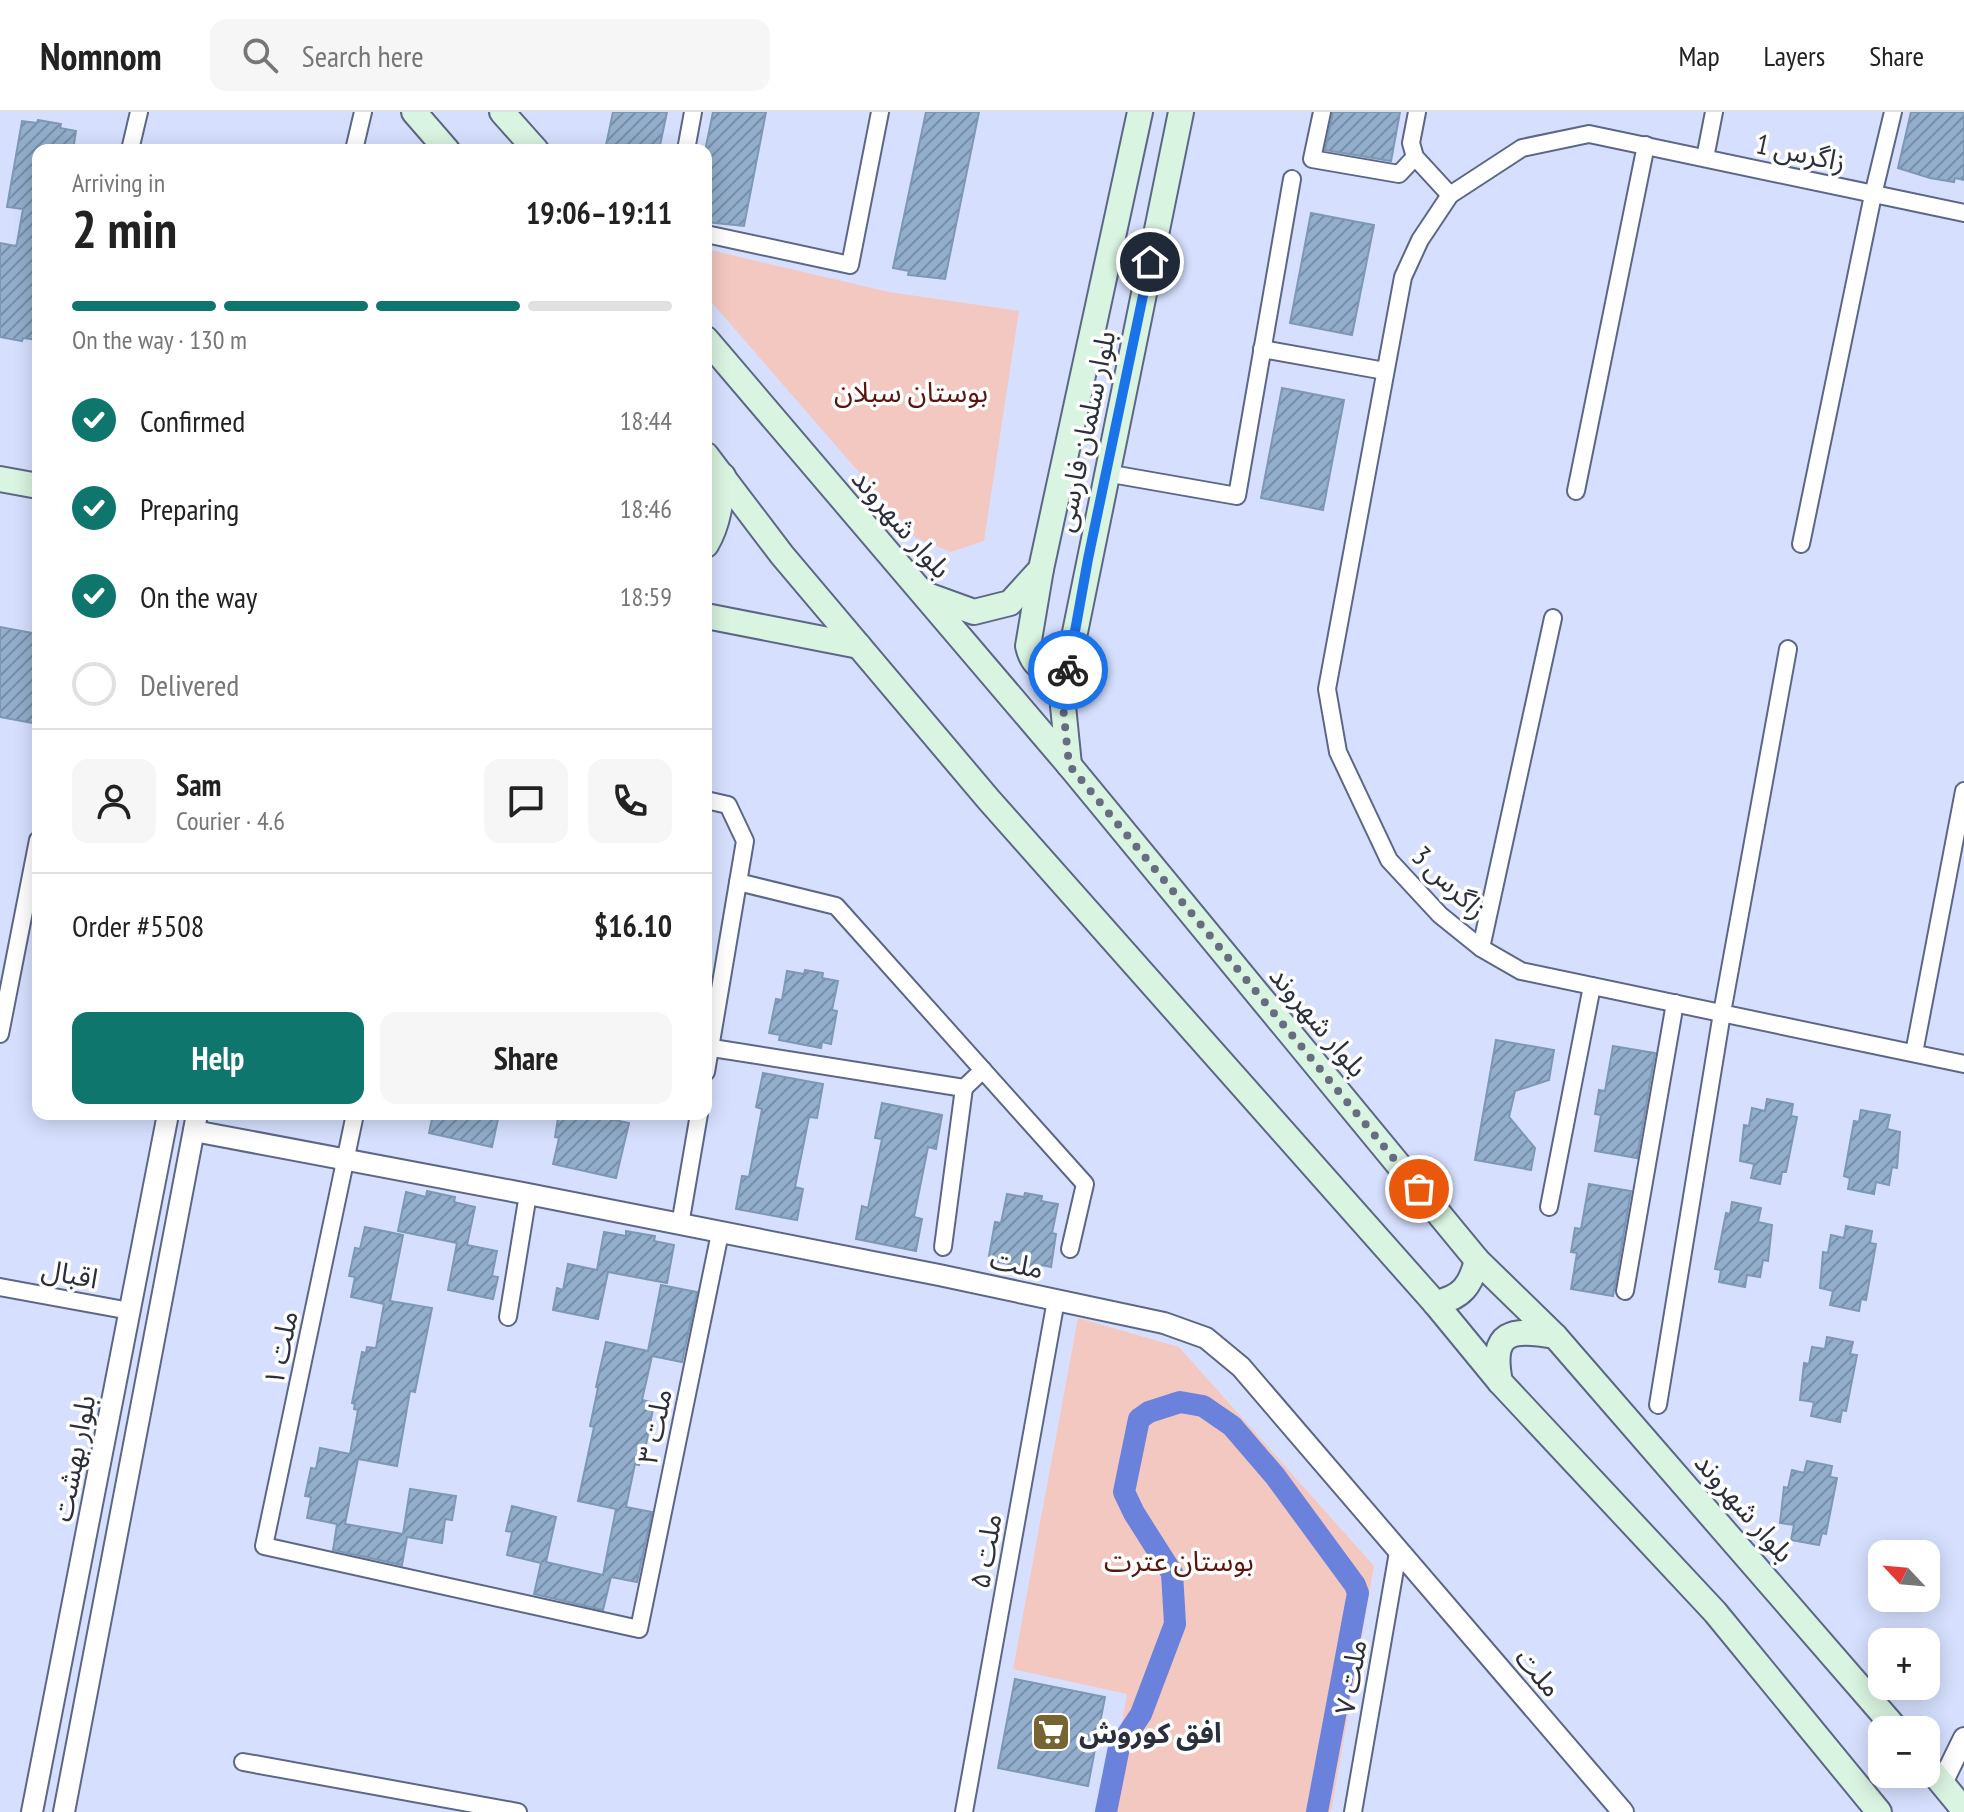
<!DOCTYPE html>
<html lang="en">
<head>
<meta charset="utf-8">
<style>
  :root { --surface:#fff; --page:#f6f6f6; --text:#222; --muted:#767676; --line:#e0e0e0; --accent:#0f766e }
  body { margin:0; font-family:"PT Sans Narrow","Noto Sans Arabic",sans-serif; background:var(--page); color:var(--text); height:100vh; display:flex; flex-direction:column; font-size:30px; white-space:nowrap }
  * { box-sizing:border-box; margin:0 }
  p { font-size:26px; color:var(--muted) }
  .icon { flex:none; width:44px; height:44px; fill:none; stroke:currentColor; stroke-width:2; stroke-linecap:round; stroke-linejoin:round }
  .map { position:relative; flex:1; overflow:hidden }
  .sheet { position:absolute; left:32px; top:32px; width:680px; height:976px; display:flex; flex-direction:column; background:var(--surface); border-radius:16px; box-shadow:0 4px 20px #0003 }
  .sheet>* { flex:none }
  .needle { width:52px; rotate:296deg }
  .buttons { position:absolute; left:1868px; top:1428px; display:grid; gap:16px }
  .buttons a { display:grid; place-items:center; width:72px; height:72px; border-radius:16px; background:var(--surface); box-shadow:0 4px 20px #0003; font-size:40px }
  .pin { position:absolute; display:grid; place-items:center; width:68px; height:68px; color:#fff; margin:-34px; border:4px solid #fff; border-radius:50%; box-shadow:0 2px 8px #0007 }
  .courier { position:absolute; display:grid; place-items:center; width:80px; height:80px; margin:-40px; border:6px solid #1a73e8; border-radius:50%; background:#fff; color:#222; box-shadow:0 2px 10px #0007 }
  .summary em { font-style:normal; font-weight:800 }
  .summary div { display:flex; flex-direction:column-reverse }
  .summary { display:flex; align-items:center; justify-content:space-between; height:136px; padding:0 40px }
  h1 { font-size:52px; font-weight:800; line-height:60px }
  .bar { display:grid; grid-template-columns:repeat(4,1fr); gap:12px 8px; align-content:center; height:96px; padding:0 40px }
  .bar i { height:10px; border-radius:6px; background:var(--line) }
  .bar .selected { background:var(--accent) }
  .bar p { grid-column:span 4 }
  .line { display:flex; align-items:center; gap:20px; padding:0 40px; border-top:2px solid var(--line) }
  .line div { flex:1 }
  .round { display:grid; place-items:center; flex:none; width:84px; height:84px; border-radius:16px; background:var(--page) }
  ol { padding:0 40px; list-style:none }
  li { display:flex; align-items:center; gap:24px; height:88px }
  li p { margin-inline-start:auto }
  li .icon { padding:8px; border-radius:50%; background:var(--accent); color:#fff; stroke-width:4 }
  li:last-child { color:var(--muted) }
  li i { width:44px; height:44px; border:4px solid var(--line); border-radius:50% }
  .cta { display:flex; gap:16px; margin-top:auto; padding:16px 40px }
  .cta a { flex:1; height:92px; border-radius:16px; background:var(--accent); color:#fff; font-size:32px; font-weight:800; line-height:92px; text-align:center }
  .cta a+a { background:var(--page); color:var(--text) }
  header { display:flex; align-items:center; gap:48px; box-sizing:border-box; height:112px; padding:0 40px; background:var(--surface); border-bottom:2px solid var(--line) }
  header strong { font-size:38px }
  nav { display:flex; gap:44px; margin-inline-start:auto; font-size:28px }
  .search { width:560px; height:72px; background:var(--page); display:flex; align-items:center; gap:20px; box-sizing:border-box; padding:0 28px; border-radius:16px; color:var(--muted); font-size:30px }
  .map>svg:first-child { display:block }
</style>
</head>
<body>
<header>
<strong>Nomnom</strong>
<div class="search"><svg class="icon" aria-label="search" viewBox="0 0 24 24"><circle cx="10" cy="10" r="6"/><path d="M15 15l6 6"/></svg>Search here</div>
<nav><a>Map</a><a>Layers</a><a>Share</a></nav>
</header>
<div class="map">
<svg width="1964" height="1700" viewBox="0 0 1964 1700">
  <defs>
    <pattern id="building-hatch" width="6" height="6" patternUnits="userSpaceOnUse" patternTransform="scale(2)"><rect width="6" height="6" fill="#92aecc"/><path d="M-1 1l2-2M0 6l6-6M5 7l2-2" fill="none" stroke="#778ea7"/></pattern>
  </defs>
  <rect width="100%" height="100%" fill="#d6e0fe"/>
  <!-- green -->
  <g fill="#f3c8c0">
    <path d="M706,137L889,180L1019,199L984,429L951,440L916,426L706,184Z"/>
    <path d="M1078,1206L1179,1235L1374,1454L1331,1700H1106L1127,1582L1013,1557Z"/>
  </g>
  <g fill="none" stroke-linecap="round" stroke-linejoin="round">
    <!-- canal -->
    <path stroke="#6a82dc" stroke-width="22" d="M1106,1700L1119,1635L1141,1602L1175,1512L1172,1461L1134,1401L1124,1380L1139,1307L1149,1300L1180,1290L1203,1294L1232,1314L1275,1364L1355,1473L1358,1481L1317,1700"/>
  </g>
  <!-- building -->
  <g fill="url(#building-hatch)" stroke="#7d98b5" stroke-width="2">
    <path d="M613,0H667L659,38H605Z"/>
    <path d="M713,0H766L744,114L706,110V34Z"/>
    <path d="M926,0H979L945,167L908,163L909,159L893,156Z"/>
    <path d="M1333,0H1400L1391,49L1325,38Z"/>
    <path d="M1911,0H1964V68L1955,66L1954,70L1930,66L1898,56Z"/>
    <path d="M38,8L61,12L60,16L76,19L73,38H38V228L23,226L22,229L0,225V131L16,134L17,131L23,97L7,95L22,9L37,11Z"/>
    <path d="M1311,101L1374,113L1352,223L1290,211Z"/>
    <path d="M1282,276L1344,288L1323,398L1261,386Z"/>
    <path d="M0,515L38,522V612L0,605Z"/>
    <path d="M805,858L823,861L822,866L838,869L832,898L837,899L831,932L822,930L821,936L779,928L780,923L769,921L776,887L782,888L787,859L804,862Z"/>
    <path d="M1496,928L1554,938L1549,968L1515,979L1509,1005L1535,1036L1531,1058L1475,1048Z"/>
    <path d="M1613,934L1655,941L1637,1046L1595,1039L1601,1003L1595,1002L1599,978L1605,979Z"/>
    <path d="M763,961L823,972L817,1006L809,1005L795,1075L803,1077L797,1108L736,1097L742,1064L749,1065L762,997L756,995Z"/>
    <path d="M1767,987L1793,992L1791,1004L1797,1005L1786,1060H1782L1780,1072L1751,1066L1754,1052L1740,1049L1744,1013L1749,1014L1752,996L1765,999Z"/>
    <path d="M882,991L942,1003L936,1037L928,1035L914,1105L922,1107L916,1139L856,1127L862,1094L868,1096L882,1027L875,1026Z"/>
    <path d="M1861,998L1890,1003L1887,1017L1900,1020L1897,1056L1892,1055L1889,1073L1876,1070L1874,1082L1848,1077L1850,1066L1844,1064L1854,1009L1859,1010Z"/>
    <path d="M433,1002H499L492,1035L429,1021Z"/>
    <path d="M563,1002H586L629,1011L616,1066L553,1052L559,1026L555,1025L558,1006L562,1007Z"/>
    <path d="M1589,1072L1631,1079L1613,1184L1571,1177L1577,1141L1571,1140L1575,1116L1581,1117Z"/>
    <path d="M427,1079L455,1085L454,1090L475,1095L467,1133L497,1139L492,1164L498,1165L493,1187L448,1178L457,1131L398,1119L406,1080L426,1085Z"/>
    <path d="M1025,1081L1042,1084L1041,1089L1058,1092L1052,1121L1056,1122L1051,1155L1042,1153L1040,1158L998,1150L999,1146L989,1144L995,1110L1001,1111L1007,1082L1024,1085Z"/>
    <path d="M1732,1090L1761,1096L1758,1110L1772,1113L1768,1149L1763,1148L1760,1165L1747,1163L1745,1175L1719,1170L1721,1158L1715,1157L1726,1101L1730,1102Z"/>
    <path d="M1846,1114L1872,1119L1870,1131L1876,1132L1866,1188L1861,1187L1859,1199L1830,1193L1833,1179L1820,1176L1823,1140L1828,1141L1831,1123L1844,1126Z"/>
    <path d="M365,1115L403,1123L390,1189L432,1196L415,1280L410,1279L397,1354L358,1347L345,1412L403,1422L410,1377L456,1384L452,1408L445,1407L442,1431L407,1425L402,1453L333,1438L337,1412L307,1406L311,1385L305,1384L311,1356L316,1357L320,1336L350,1342L358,1298L354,1297L355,1292L352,1291L362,1240L366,1241L367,1235L376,1236L384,1192L351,1185L355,1165L349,1164L355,1136L360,1137Z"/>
    <path d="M626,1119L655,1124L654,1129L674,1133L667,1171L608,1160L598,1207L553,1198L557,1176L563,1178L568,1152L597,1158L604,1120L626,1124Z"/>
    <path d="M661,1173L697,1180L682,1250L652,1244L642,1288L651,1290L650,1296L653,1297L643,1348H640L639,1353L635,1352L626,1395L652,1400L637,1470L611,1465L603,1498L534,1482L541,1451L507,1443L512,1420L506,1419L512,1394L556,1405L546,1450L603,1463L616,1397L578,1389L594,1315L590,1314L598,1276L596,1275L606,1230L648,1239Z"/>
    <path d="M1827,1225L1853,1230L1850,1242L1857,1243L1846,1299L1842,1298L1840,1310L1811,1304L1814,1290L1800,1288L1804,1251L1809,1252L1812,1235L1825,1237Z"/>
    <path d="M1807,1349L1832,1354L1830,1365L1837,1366L1826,1422L1822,1421L1819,1433L1791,1428L1794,1413L1780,1411L1784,1375L1788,1376L1792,1358L1804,1361Z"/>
    <path d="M1015,1567L1105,1585L1088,1674L998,1656Z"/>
  </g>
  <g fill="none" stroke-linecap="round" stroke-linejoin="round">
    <defs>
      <g id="minor">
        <path d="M1322,0L1312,47L1399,62L1415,45"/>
        <path d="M1417,0L1411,31L1415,45L1450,83"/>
        <path d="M130,38L139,0"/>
        <path d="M354,38L363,0"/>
        <path d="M686,38L693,0"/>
        <path d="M1705,46L1714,0"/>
        <path d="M1964,101L1589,22L1522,36L1450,83L1420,128L1403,165L1327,577L1338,640L1389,748L1440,803L1481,836L1521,859L1964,952"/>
        <path d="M706,122L850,153L880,0"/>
        <path d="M1262,237L1385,259"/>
        <path d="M1106,361L1237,384L1292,67"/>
        <path d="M1576,379L1646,33"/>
        <path d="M1801,432L1873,83L1893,0"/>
        <path d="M706,688L728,693L745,729L706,960"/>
        <path d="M738,770L836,794L1085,1072L1070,1137"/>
        <path d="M1481,836L1553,506"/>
        <path d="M0,922L38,728"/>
        <path d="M706,935L964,976L983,958"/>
        <path d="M1914,941L1964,679"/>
        <path d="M355,1002L264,1434L639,1517L720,1121"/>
        <path d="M1549,1095L1592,874"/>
        <path d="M680,1113L699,1002"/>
        <path d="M943,1135L964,976"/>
        <path d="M0,1175L130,1199"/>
        <path d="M1625,1179L1675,891"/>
        <path d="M508,1205L528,1082"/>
        <path d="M1658,1293L1722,901L1788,537"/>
        <path d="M243,1650L518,1700"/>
        <path d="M964,1700L1056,1188"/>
        <path d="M1353,1700L1398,1440"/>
      </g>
      <g id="tertiary">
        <path d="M194,1019L528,1082L939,1163L1164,1211L1206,1226L1241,1255L1623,1700"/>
        <path d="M1942,1671L1964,1626"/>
        <path d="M32,1700L168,1002"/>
        <path d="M64,1700L197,1002"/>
      </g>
      <g id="secondary">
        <path d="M414,0L447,38"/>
        <path d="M502,0L536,38"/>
        <path d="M706,227L1069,653L1477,1148L1555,1224L1897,1618"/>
        <path d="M706,343L782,443L989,688L1435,1191L1500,1270L1715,1500L1879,1700"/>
        <path d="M0,367L38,374"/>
        <path d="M706,433C719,411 721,388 723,364"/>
        <path d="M1041,457L1028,534C1034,562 1057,566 1071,540"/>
        <path d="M927,483L974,500L1010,491L1041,457L1140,0"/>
        <path d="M706,504L859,534"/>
        <path d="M1069,653L1063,594L1071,540L1181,0"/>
        <path d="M1435,1191C1462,1186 1471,1173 1477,1148"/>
        <path d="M1500,1270C1490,1219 1511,1216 1555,1224"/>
        <path d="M1926,1652L1964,1698"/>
      </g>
    </defs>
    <!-- minor casing -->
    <use href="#minor" stroke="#5c6787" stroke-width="20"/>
    <!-- tertiary casing -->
    <use href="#tertiary" stroke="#5c6787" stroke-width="24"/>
    <!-- secondary casing -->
    <use href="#secondary" stroke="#5c6787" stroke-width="28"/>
    <!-- minor -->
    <use href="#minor" stroke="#fff" stroke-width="16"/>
    <!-- tertiary -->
    <use href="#tertiary" stroke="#fff" stroke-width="20"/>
    <!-- secondary -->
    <use href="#secondary" stroke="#d9f4e0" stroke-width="24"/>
  </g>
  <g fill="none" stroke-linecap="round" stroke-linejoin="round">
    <!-- done -->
    <path stroke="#676d81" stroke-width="8" stroke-dasharray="0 14.4" d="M1068,558L1063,594L1069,653L1419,1077"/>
    <!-- route -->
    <path stroke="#1a73e8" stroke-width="10" d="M1068,558L1088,447L1150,150"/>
  </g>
  <!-- icons -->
  <defs>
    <symbol id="supermarket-square" viewBox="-11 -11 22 22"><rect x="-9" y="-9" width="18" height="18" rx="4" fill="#766432" stroke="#fff"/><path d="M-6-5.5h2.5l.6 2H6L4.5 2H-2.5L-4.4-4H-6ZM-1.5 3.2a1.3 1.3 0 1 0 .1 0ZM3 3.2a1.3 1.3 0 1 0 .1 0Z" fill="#fff"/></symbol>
  </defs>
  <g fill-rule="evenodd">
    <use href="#supermarket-square" x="1029" y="1598" width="44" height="44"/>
  </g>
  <g text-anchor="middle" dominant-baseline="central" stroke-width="7" stroke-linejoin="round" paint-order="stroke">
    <!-- street labels -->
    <g font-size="28" fill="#2b2f3d" stroke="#fff">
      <text transform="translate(1801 40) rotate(12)">زاگرس 1</text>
      <text transform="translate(1084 319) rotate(-78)">بلوار سلمان فارسی</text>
      <text transform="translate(902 411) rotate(49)">بلوار شهروند</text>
      <text transform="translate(1450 770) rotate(44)">زاگرس 3</text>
      <text transform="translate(1319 909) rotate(50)">بلوار شهروند</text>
      <text transform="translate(1017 1151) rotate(12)">ملت</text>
      <text transform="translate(70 1161) rotate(11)">اقبال</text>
      <text transform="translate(280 1236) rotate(-78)">ملت ۱</text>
      <text transform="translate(654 1314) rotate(-78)">ملت ۳</text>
      <text transform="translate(73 1346) rotate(-79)">بلوار بهشت</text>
      <text transform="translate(1745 1395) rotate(49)">بلوار شهروند</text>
      <text transform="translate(985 1439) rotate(-80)">ملت ۵</text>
      <text transform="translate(1539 1560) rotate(49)">ملت</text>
      <text transform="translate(1350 1565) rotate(-80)">ملت ۷</text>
    </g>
    <!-- park labels -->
    <g font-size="28" fill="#5a160e" stroke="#fff">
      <text x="911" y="279">بوستان سبلان</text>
      <text x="1179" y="1448">بوستان عترت</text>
    </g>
    <!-- poi labels -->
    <g font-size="28" font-weight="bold" fill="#2b2f3d" stroke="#fff" text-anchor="start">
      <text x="1079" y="1620">افق کوروش</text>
    </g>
  </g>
</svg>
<div class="buttons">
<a><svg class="needle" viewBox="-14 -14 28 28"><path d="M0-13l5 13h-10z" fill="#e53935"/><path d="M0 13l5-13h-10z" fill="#767676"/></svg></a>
<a>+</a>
<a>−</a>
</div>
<div class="pin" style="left:1419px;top:1077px;background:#ea580c"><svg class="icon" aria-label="bag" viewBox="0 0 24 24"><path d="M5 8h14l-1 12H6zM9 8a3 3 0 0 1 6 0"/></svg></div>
<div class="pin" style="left:1150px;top:150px;background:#1f2937"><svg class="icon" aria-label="home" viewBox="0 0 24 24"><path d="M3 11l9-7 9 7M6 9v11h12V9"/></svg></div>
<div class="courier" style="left:1068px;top:558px"><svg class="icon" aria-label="bike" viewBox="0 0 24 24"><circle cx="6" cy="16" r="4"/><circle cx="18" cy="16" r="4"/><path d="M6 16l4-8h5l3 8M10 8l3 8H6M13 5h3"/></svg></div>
<section class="sheet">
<div class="summary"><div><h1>2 min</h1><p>Arriving in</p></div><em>19:06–19:11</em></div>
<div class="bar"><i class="selected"></i><i class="selected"></i><i class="selected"></i><i></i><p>On the way · 130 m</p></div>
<ol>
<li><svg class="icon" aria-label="check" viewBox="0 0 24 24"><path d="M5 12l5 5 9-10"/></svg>Confirmed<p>18:44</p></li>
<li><svg class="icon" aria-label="check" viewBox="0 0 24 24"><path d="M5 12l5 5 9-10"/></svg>Preparing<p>18:46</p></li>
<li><svg class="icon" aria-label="check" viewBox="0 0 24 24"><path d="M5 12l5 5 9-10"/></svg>On the way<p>18:59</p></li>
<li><i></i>Delivered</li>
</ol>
<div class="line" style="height:144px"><a class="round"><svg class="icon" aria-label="person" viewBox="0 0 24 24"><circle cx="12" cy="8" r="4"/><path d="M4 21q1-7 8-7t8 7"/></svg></a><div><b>Sam</b><p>Courier · 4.6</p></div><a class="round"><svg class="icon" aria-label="chat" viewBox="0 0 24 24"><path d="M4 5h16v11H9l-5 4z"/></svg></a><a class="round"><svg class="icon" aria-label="phone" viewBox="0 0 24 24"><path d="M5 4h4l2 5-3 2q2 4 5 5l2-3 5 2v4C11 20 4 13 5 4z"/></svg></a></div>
<div class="line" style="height:104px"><div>Order #5508</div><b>$16.10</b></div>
<div class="cta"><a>Help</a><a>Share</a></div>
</section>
</div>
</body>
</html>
